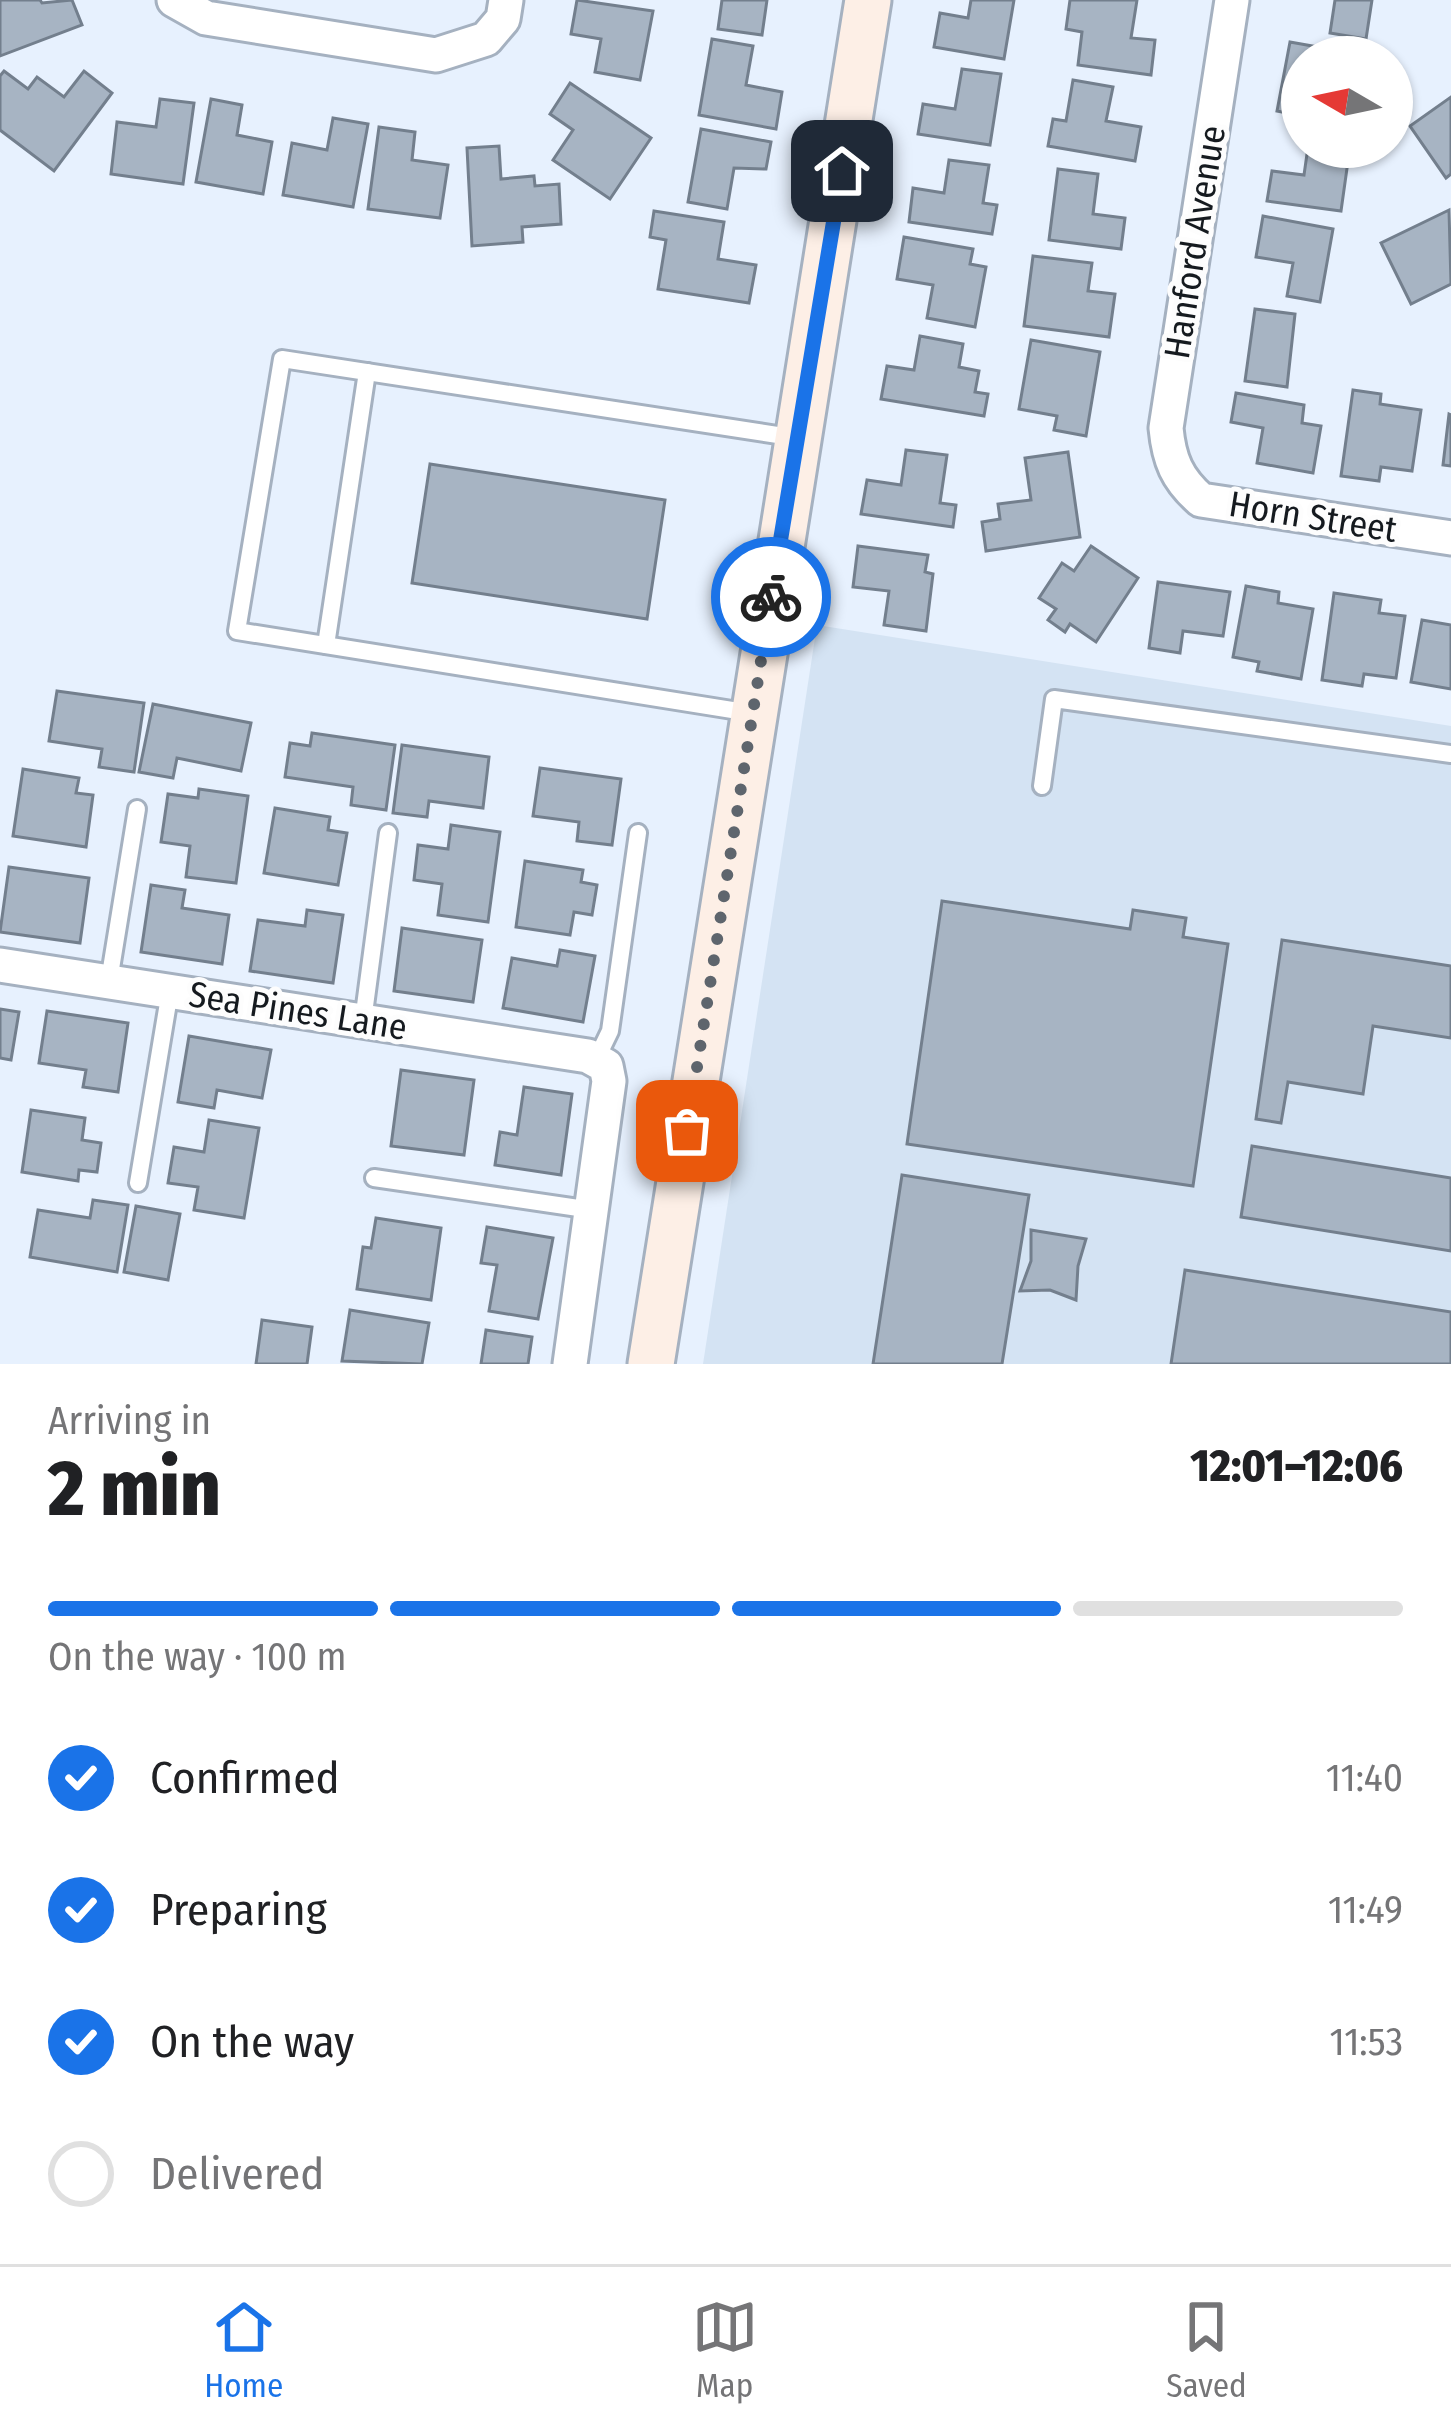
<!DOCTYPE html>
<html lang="en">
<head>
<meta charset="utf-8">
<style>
  :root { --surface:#fff; --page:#f2f2f2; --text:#202124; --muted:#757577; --line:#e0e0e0; --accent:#1a73e8 }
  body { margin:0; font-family:"Fira Sans Condensed",sans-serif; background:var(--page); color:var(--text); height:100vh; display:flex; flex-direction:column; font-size:45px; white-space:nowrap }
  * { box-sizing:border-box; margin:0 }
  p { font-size:39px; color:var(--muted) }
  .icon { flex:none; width:66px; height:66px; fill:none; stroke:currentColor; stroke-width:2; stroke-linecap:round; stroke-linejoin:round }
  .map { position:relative; height:1364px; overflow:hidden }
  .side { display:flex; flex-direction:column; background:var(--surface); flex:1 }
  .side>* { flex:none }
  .needle { width:78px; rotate:279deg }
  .buttons { position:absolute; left:1281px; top:36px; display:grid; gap:24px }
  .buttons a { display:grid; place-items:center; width:132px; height:132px; border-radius:50%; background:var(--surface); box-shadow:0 3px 9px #0004; font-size:60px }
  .pin { position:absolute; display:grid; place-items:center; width:102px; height:102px; color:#fff; margin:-51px; border-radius:24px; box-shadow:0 6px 18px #0006 }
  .courier { position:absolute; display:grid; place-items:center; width:120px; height:120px; margin:-60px; border:9px solid #1a73e8; border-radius:50%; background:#fff; color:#222; box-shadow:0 3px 15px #0007 }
  .head em { font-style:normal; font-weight:800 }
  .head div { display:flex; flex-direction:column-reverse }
  .head { display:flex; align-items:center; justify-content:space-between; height:204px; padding:0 48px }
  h1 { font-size:78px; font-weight:800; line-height:90px }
  .bar { display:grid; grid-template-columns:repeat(4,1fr); gap:18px 12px; align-content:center; height:144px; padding:0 48px }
  .bar i { height:15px; border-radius:9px; background:var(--line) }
  .bar .on { background:var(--accent) }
  .bar p { grid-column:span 4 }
  ol { padding:0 48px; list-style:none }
  li { display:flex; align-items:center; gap:36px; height:132px }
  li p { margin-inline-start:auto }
  li .icon { padding:12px; border-radius:50%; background:var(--accent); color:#fff; stroke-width:4 }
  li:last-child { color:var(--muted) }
  li i { width:66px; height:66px; border:6px solid var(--line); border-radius:50% }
  .dock { display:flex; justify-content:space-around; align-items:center; height:168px; border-top:3px solid var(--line); background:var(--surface); font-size:33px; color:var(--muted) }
  .dock a { display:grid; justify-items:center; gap:6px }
  .dock .on { color:var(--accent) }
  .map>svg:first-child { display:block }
</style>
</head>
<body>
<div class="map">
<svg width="1451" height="1364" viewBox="0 0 1451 1364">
  <rect width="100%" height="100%" fill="#e7f1fe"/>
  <!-- built -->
  <path fill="#d4e3f3" d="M817,625L1451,726V1364H703Z"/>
  <!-- building -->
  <g fill="#a7b4c3" stroke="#737f8d" stroke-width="3">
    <path d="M0,0H40L42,3L72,0L82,25L0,56Z"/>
    <path d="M577,0L653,11L640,80L595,72L601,39L571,34Z"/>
    <path d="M722,0H767L762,35L718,29Z"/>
    <path d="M971,0H1014L1004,59L934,47L940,13L968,18Z"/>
    <path d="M1070,0H1137L1131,38L1155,40L1151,75L1078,65L1082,32L1066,29Z"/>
    <path d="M1335,0H1372L1366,39L1330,33Z"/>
    <path d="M712,39L753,46L746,85L782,92L776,129L699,115Z"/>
    <path d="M1290,42L1363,55L1302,57V116L1277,111Z"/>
    <path d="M962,69L1001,74L990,145L918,134L923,104L955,109Z"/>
    <path d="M4,71L28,89L37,77L64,97L84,71L112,93L54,171L0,130V76Z"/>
    <path d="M1073,80L1113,87L1106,121L1141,127L1135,161L1048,146L1053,119L1066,121Z"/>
    <path d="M570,83L651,138L610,199L553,160L573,130L550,114Z"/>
    <path d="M1451,97V174L1446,178L1410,126Z"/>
    <path d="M160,99L194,103L183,184L111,174L117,122L156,127Z"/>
    <path d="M211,99L242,105L237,135L272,142L263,194L196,182Z"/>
    <path d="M333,118L368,124L353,207L283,195L292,143L327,150Z"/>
    <path d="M379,127L415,132L412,160L448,165L440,218L368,209Z"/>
    <path d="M701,129L771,142L766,169L734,168L727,209L688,202Z"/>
    <path d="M499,146L501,179L534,176L535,186L559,184L561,224L522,227L523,242L472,246L467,148Z"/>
    <path d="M1308,147H1350L1341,211L1267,201L1272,171L1304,175Z"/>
    <path d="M949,160L989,165L983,203L997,205L992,234L909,222L913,188L944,193Z"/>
    <path d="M1058,169L1098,174L1093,214L1125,218L1121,249L1049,240Z"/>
    <path d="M1449,210L1451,284L1411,304L1381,243Z"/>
    <path d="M654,211L724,222L718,259L756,265L749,303L658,289L666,240L650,237Z"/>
    <path d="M1263,216L1333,229L1320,302L1287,296L1293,263L1256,257Z"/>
    <path d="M904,237L973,249L970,264L986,267L975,327L927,318L933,285L897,279Z"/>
    <path d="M1033,256L1092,263L1088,291L1115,294L1109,337L1024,326Z"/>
    <path d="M1255,309L1295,314L1287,387L1245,381Z"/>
    <path d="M920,336L963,344L959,367L979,371L975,392L988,394L984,416L881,399L887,366L914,370Z"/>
    <path d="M1031,340L1100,352L1086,436L1054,430L1057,416L1019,409Z"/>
    <path d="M1353,390L1381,394L1380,404L1421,410L1412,471L1381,467L1379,481L1341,476Z"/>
    <path d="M1236,393L1304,405L1302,423L1321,426L1313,473L1257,463L1263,428L1231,422Z"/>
    <path d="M1449,414L1451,415V466L1443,465Z"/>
    <path d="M906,450L947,455L940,503L956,505L953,527L861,514L867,480L901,485Z"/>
    <path d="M1068,452L1080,537L986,551L982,522L1000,519L998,504L1031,500L1025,458Z"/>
    <path d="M430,464L665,500L647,619L412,583Z"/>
    <path d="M858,546L928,555L925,572L933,574L926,631L884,625L889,591L853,587Z"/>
    <path d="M1091,546L1138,578L1096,642L1070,624L1065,632L1048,620L1056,609L1039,598L1062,563L1074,571Z"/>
    <path d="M1158,582L1230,592L1223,636L1183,631L1180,653L1149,648Z"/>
    <path d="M1246,586L1279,592L1278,603L1313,609L1301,679L1257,671L1259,662L1233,657Z"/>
    <path d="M1334,593L1381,600L1379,613L1405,616L1396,678L1364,674L1362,686L1322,680Z"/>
    <path d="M1422,620L1451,625V689L1411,682Z"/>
    <path d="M57,691L144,703L134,772L99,767L102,749L49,741Z"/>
    <path d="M153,704L251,723L241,771L177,758L173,778L139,772Z"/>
    <path d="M312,733L395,745L386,810L351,805L353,787L285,777L290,743L310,746Z"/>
    <path d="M402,745L489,757L483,808L429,801L427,817L393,813Z"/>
    <path d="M540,768L621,779L612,845L577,841L579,822L533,816Z"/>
    <path d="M23,769L79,778L76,793L93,795L86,847L13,836Z"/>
    <path d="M199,789L248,796L236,883L186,877L190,846L161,842L168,794L198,798Z"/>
    <path d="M275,808L330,817L328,830L347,833L338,885L264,873Z"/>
    <path d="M451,825L500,832L488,922L438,915L442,884L414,880L418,845L448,849Z"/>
    <path d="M525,861L583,870L581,882L597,885L592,915L574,912L570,935L516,927Z"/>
    <path d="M9,867L89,878L80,943L0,932Z"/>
    <path d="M151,885L185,890L182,908L229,915L222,964L141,952Z"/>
    <path d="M942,901L1130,929L1133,910L1186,918L1183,937L1228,944L1193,1186L907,1144Z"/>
    <path d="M307,910L343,915L333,983L250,971L258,920L305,926Z"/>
    <path d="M402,928L482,940L473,1002L394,991Z"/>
    <path d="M1282,940L1451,966V1038L1373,1026L1363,1094L1288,1082L1281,1123L1256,1119Z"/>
    <path d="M560,950L595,956L583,1022L503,1008L512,958L557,966Z"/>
    <path d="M0,1009L19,1012L11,1060L0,1058Z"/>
    <path d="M47,1011L128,1023L118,1092L83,1087L86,1070L39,1063Z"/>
    <path d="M189,1036L271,1050L262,1098L217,1090L214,1108L178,1102Z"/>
    <path d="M401,1070L474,1080L464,1155L391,1146Z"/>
    <path d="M524,1087L572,1094L561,1175L495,1165L500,1132L517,1135Z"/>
    <path d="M31,1110L85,1118L82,1140L101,1143L97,1172L79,1170L78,1181L22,1172Z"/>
    <path d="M209,1120L259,1128L244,1218L194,1210L198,1187L168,1183L174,1147L204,1152Z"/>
    <path d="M1252,1146L1451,1178V1251L1241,1217Z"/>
    <path d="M902,1175L1029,1195L1002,1364H873Z"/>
    <path d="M93,1200L128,1205L117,1272L30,1257L38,1210L90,1218Z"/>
    <path d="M136,1206L180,1214L168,1280L124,1272Z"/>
    <path d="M376,1218L441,1228L431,1300L357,1289L363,1247L371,1248Z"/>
    <path d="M487,1227L553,1238L538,1319L489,1311L497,1265L481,1263Z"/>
    <path d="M1031,1230L1086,1239L1078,1266L1076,1300L1050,1290L1020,1291L1031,1261Z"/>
    <path d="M1185,1270L1451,1312V1364H1171Z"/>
    <path d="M350,1310L429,1323L422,1364L342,1361Z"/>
    <path d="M262,1320L312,1327L307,1364H256Z"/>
    <path d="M486,1330L532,1337L528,1364H481Z"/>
  </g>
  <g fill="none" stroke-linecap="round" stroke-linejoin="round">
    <defs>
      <g id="lane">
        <path d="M326,645L367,372"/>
        <path d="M751,713L237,631L282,359L797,438"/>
        <path d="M1042,786L1054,699L1451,754"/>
        <path d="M109,981L137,809"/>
        <path d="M363,1021L388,833"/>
        <path d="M596,1060L610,1031L638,833"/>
        <path d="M374,1178L592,1210"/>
        <path d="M138,1183L170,991"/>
      </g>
      <g id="street">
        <path d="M174,0L206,18L436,55L486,39L503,19L506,0"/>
        <path d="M1232,0L1166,428C1169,460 1177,479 1201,500L1451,538"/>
        <path d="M0,965L588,1056L606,1066L609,1081L570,1364"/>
      </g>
      <path id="secondary" d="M651,1364L868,0"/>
    </defs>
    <!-- lane casing -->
    <use href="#lane" stroke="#a5b1c0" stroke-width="22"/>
    <!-- street casing -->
    <use href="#street" stroke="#a5b1c0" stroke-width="39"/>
    <!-- secondary casing -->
    <use href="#secondary" stroke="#a5b1c0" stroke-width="51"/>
    <!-- lane -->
    <use href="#lane" stroke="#fff" stroke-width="16"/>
    <!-- street -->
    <use href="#street" stroke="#fff" stroke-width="33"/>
    <!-- secondary -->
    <use href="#secondary" stroke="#fdefe6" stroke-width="45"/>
  </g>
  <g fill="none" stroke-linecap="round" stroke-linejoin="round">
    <!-- done -->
    <path stroke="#5e656d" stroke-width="12" stroke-dasharray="0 21.6" d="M687,1131L771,597"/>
    <!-- route -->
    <path stroke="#1a73e8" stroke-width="15" d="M771,597L842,171"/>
  </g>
  <g text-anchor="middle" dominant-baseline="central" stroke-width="10" stroke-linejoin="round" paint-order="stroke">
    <!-- street labels -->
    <g font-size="36" fill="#151a1f" stroke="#fdfdfd">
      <text transform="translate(1195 242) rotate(-81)">Hanford Avenue</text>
      <text transform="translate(1313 517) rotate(9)">Horn Street</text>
      <text transform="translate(298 1011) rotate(9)">Sea Pines Lane</text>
    </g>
  </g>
</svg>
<div class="buttons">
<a><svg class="needle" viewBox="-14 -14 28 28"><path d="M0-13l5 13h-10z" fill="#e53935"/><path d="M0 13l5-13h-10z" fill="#757577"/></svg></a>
</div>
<div class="pin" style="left:687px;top:1131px;background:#ea580c"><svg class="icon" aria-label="bag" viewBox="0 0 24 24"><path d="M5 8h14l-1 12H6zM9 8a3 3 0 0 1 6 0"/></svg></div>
<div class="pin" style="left:842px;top:171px;background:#1f2937"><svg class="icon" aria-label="home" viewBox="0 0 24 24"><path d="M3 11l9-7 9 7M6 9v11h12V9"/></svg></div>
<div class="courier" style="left:771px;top:597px"><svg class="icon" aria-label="bike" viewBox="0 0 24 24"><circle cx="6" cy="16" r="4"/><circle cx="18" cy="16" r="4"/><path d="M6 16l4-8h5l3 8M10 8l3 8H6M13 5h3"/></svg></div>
</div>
<section class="side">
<div class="head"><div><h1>2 min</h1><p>Arriving in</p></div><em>12:01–12:06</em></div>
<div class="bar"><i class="on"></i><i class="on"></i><i class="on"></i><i></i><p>On the way · 100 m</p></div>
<ol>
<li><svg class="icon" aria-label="check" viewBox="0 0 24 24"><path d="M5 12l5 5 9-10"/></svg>Confirmed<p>11:40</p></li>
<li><svg class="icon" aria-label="check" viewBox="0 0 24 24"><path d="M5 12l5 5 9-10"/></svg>Preparing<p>11:49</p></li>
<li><svg class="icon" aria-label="check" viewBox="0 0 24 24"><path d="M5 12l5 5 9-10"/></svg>On the way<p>11:53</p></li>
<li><i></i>Delivered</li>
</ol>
</section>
<nav class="dock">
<a class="on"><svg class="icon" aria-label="home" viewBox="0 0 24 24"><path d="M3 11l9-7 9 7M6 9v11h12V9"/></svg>Home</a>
<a><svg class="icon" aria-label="map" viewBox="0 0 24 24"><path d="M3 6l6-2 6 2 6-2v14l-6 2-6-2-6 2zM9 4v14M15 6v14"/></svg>Map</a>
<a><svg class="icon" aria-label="saved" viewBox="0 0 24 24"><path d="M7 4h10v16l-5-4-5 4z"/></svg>Saved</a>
</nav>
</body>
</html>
